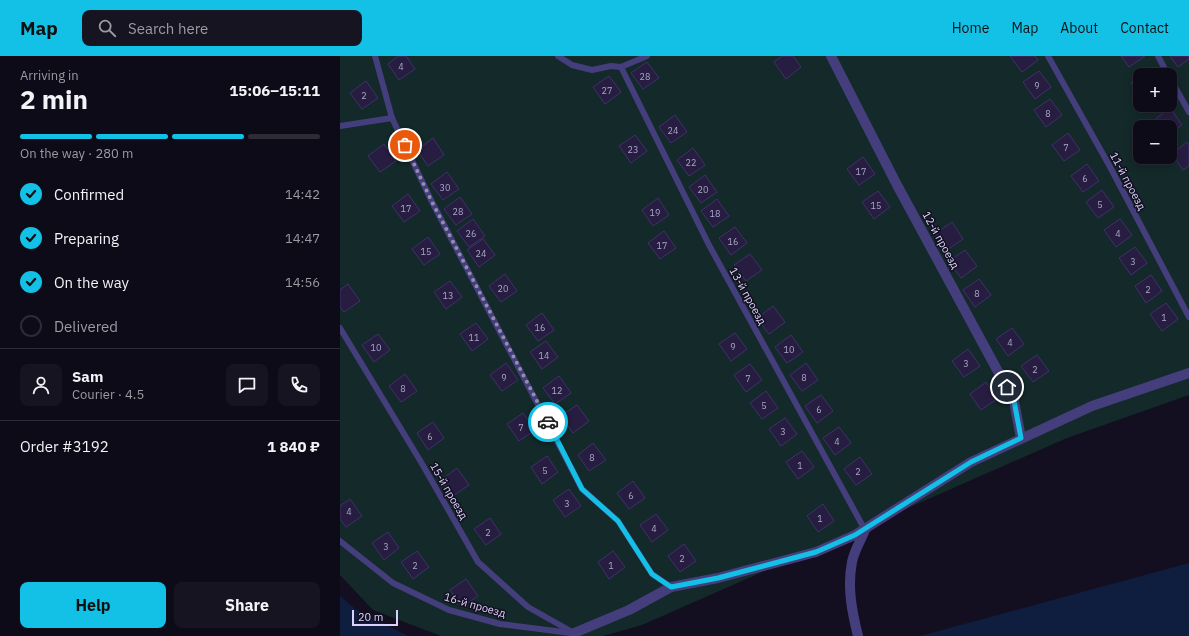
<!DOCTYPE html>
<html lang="en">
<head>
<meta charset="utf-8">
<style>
  :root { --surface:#0e0b18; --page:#171421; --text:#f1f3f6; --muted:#9b9ba2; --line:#2e2b37; --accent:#13c1e7 }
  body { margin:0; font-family:"IBM Plex Sans",sans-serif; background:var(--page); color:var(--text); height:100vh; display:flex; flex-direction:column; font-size:15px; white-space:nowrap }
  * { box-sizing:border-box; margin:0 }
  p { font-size:13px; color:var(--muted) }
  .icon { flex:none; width:22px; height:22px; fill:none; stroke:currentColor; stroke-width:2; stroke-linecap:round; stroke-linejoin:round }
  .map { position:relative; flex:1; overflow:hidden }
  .sheet { display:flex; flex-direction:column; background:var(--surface); width:340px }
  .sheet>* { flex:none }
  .buttons { position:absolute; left:793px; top:12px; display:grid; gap:8px }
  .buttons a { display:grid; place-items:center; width:44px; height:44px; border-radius:8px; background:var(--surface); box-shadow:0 2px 10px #0003,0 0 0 1px var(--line); font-size:20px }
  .scale { position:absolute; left:12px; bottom:10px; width:46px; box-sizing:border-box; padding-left:4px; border:2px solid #dad2fb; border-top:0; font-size:11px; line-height:14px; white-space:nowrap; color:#dad2fb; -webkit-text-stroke:3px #130f20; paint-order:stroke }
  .pin { position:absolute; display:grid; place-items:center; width:34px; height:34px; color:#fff; margin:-17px; border:2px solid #fff; border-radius:50%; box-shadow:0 1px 4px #0007 }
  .courier { position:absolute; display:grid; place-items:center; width:40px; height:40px; margin:-20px; border:3px solid #13c1e7; border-radius:50%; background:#fff; color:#222; box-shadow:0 1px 5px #0007 }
  .summary em { font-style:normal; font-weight:800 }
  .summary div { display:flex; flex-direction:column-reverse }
  .summary { display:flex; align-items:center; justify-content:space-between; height:68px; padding:0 20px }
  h1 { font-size:26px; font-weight:800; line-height:30px }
  .bar { display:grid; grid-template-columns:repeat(4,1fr); gap:6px 4px; align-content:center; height:48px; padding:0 20px }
  .bar i { height:5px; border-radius:3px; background:var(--line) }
  .bar .on { background:var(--accent) }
  .bar p { grid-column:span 4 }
  .line { display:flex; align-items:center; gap:10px; padding:0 20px; border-top:1px solid var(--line) }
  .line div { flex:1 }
  .round { display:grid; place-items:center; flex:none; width:42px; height:42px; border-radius:8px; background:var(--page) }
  ol { padding:0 20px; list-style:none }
  li { display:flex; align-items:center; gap:12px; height:44px }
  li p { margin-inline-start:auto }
  li .icon { padding:4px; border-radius:50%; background:var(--accent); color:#111; stroke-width:4 }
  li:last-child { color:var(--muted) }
  li i { width:22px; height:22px; border:2px solid var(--line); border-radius:50% }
  .action { display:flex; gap:8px; margin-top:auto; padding:8px 20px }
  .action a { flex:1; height:46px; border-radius:8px; background:var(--accent); color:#111; font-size:16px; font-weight:800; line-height:46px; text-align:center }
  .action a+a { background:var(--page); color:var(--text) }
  header { display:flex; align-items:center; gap:24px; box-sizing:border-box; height:56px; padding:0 20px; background:var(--accent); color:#111 }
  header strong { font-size:19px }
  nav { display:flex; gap:22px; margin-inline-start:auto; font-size:14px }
  .search { width:280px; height:36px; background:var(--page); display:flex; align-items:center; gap:10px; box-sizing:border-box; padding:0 14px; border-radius:8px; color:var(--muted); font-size:15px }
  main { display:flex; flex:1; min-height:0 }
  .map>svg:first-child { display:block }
</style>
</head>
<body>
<header>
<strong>Map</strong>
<div class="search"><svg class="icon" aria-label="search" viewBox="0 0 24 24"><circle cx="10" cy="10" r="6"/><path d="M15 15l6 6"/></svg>Search here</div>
<nav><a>Home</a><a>Map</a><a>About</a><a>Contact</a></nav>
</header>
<main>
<section class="sheet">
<div class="summary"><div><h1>2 min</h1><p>Arriving in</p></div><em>15:06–15:11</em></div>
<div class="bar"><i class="on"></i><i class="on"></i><i class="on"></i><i></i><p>On the way · 280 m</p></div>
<ol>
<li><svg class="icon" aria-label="check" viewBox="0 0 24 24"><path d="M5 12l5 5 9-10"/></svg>Confirmed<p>14:42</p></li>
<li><svg class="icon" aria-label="check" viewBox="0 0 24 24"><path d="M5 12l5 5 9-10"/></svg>Preparing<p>14:47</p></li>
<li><svg class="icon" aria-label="check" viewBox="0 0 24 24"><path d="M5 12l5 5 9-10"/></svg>On the way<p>14:56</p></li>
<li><i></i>Delivered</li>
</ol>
<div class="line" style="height:72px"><a class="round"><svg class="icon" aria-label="person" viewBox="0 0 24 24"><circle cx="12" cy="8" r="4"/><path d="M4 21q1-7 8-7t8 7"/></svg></a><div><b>Sam</b><p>Courier · 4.5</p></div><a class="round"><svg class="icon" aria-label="chat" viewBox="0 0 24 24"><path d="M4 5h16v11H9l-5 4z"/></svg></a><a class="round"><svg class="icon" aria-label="phone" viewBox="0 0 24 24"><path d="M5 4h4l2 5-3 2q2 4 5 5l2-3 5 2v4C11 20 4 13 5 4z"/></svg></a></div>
<div class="line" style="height:52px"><div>Order #3192</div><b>1 840 ₽</b></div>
<div class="action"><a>Help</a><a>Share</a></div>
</section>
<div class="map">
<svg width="849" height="580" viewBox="0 0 849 580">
  <rect width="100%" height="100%" fill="#130f20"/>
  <!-- green -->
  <path fill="#13292a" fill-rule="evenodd" d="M0,0H849V339L727,382L302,569L263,580H101L33,554L0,519ZM800,19H830V49H800ZM800,71H830V101H800Z"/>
  <!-- water -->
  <g fill="#0f1e3f">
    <path d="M849,507V580H580Z"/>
    <path d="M0,540L15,553L68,580H0Z"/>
  </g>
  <!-- building -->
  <g fill="#261d40" stroke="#40316a">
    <path d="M58,0H66L75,13L59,24L48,8Z"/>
    <path d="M442,0H453L461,11L446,23L434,6Z"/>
    <path d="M670,0H695L698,4L682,16Z"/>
    <path d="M781,0H805L789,11Z"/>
    <path d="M830,0H849V3L838,11Z"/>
    <path d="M307,6L319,22L303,33L291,17Z"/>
    <path d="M699,15L711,31L695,43L683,26Z"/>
    <path d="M269,20L281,36L265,48L253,31Z"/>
    <path d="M800,21V40L791,27Z"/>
    <path d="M26,25L38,42L22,53L10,37Z"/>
    <path d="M710,43L722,59L706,71L694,54Z"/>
    <path d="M830,52L842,69L830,77V71H819L814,64Z"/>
    <path d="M335,59L347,76L331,87L319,71Z"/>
    <path d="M728,77L740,94L724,105L712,89Z"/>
    <path d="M295,79L307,95L291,107L279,90Z"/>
    <path d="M93,82L104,99L88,110L77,94Z"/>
    <path d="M847,86L849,88V110L843,114L832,98Z"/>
    <path d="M44,88L56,105L40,116L28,100Z"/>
    <path d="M353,92L365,109L349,120L337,104Z"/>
    <path d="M523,101L535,118L519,129L507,113Z"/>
    <path d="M747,108L759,125L743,136L731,120Z"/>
    <path d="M107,116L119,133L103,144L91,128Z"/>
    <path d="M365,119L377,136L361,147L349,131Z"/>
    <path d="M762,134L774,151L758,162L746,146Z"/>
    <path d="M538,135L550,151L534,163L522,146Z"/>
    <path d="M68,138L80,155L64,166L52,150Z"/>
    <path d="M120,141L132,158L116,169L104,153Z"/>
    <path d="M318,142L329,159L313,170L302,154Z"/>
    <path d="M377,143L389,160L373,171L361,155Z"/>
    <path d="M133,163L145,180L129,191L117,175Z"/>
    <path d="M780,163L792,179L776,191L764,174Z"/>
    <path d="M612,166L623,183L607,194L596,177Z"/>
    <path d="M395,171L407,187L391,199L379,182Z"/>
    <path d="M324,175L336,192L320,203L308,187Z"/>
    <path d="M88,181L100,198L84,209L72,193Z"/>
    <path d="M143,183L155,199L139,211L127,194Z"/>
    <path d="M795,191L807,207L791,219L779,202Z"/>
    <path d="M625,194L637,210L621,222L609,205Z"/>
    <path d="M410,198L422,214L406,225L394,209Z"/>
    <path d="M165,218L177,235L161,246L149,230Z"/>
    <path d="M811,219L822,235L806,247L795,230Z"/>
    <path d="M639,223L651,239L635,251L623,234Z"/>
    <path d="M110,225L122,241L106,253L94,236Z"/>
    <path d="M8,228L20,245L4,256L0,251V234Z"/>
    <path d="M826,247L838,263L822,275L810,258Z"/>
    <path d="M433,250L445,266L429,278L417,262Z"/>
    <path d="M202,257L214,274L198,285L186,269Z"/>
    <path d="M136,267L148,283L132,295L120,278Z"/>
    <path d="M672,272L684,288L668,300L656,283Z"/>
    <path d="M395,277L407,293L391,305L379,288Z"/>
    <path d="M38,278L50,294L34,306L22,289Z"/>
    <path d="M451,279L463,296L447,307L435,291Z"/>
    <path d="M206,285L218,301L202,313L190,296Z"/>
    <path d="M628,293L640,310L624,321L612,305Z"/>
    <path d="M697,299L709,315L693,326L681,310Z"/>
    <path d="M166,307L178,324L162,335L150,319Z"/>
    <path d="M466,307L478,324L462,335L450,319Z"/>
    <path d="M410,308L422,324L406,336L394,319Z"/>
    <path d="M65,318L77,335L61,346L49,330Z"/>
    <path d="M219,320L231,337L215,348L203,332Z"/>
    <path d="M646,326L657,343L641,354L630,338Z"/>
    <path d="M426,335L438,352L422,363L410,347Z"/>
    <path d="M481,339L493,355L477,367L465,350Z"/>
    <path d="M237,349L249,365L233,377L221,360Z"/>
    <path d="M183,357L195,374L179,385L167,368Z"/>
    <path d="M445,362L457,378L441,390L429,373Z"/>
    <path d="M93,366L104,382L88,394L77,377Z"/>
    <path d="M499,371L511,387L495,399L483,382Z"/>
    <path d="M253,387L266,404L249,415L238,399Z"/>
    <path d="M462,395L474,411L458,423L446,406Z"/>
    <path d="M207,400L218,416L202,428L191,411Z"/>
    <path d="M520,401L532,418L516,429L504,413Z"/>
    <path d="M117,412L129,429L113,440L101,424Z"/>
    <path d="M293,425L305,442L289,453L277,437Z"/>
    <path d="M229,433L241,450L225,461L213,444Z"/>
    <path d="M10,443L22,460L6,471L0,463V450Z"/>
    <path d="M483,448L494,465L478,476L467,460Z"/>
    <path d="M316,458L328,474L312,486L300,469Z"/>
    <path d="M150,462L161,478L146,489L134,473Z"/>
    <path d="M48,476L59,492L44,504L32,487Z"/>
    <path d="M344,488L356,505L340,516L328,500Z"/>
    <path d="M77,495L89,511L73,523L61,506Z"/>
    <path d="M273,495L285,511L269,523L258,506Z"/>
    <path d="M126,523L138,540L122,551L110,534Z"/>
  </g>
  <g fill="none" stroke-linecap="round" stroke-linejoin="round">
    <!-- lane -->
    <g stroke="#453e7c" stroke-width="6">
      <path d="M35,0L52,62L91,144L242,433L278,465L312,518L331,531"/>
      <path d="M218,0L232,9L252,14L271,10L281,11L307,0"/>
      <path d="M708,0L769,109L849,261"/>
      <path d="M818,0L828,19"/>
      <path d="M281,11L369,189L525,474"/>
      <path d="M830,22L849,56"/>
      <path d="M0,70L52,62"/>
      <path d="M0,272L81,406L138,506L188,551L234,577"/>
      <path d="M0,485L53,527L109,554L160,568L231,577"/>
    </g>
    <!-- street -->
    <g stroke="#453e7c" stroke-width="10">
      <path d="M491,0L557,129L674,345L681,382"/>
      <path d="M234,577L289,554L331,531L378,522L476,496L515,479L631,406L752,350L849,317"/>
      <path d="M518,580C512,556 507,531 512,506C514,495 521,484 525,474"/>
    </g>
  </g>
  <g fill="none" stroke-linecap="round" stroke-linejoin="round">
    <!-- done -->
    <path stroke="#948eae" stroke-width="4" stroke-dasharray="0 7.2" d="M65,89L91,144L208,366"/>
    <!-- route -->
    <path stroke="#13c1e7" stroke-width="5" d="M208,366L242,433L278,465L312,518L331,531L378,522L476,496L515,479L631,406L681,382L674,345L667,331"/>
  </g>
  <g text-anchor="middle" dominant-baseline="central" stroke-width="3" stroke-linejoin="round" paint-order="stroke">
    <!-- number labels -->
    <g font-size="9" fill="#ada5cc">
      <text x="61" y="10">4</text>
      <text x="305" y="20">28</text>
      <text x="697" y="29">9</text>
      <text x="267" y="34">27</text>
      <text x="24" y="39">2</text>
      <text x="708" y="57">8</text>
      <text x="333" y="74">24</text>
      <text x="726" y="91">7</text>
      <text x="293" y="93">23</text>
      <text x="351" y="106">22</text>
      <text x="521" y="115">17</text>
      <text x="745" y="122">6</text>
      <text x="105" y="131">30</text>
      <text x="363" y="133">20</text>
      <text x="760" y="148">5</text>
      <text x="536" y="149">15</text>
      <text x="66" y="152">17</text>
      <text x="118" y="155">28</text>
      <text x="315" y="156">19</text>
      <text x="375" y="157">18</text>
      <text x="131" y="177">26</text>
      <text x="778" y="177">4</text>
      <text x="393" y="185">16</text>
      <text x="322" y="189">17</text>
      <text x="86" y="195">15</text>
      <text x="141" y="197">24</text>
      <text x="793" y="205">3</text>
      <text x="163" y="232">20</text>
      <text x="808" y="233">2</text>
      <text x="637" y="237">8</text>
      <text x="108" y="239">13</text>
      <text x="824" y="261">1</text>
      <text x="200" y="271">16</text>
      <text x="134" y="281">11</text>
      <text x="670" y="286">4</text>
      <text x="393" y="290">9</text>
      <text x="36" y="291">10</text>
      <text x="449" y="293">10</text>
      <text x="204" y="299">14</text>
      <text x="626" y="307">3</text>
      <text x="695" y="313">2</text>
      <text x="164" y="321">9</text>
      <text x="464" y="321">8</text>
      <text x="408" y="322">7</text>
      <text x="63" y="332">8</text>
      <text x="217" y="334">12</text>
      <text x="424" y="349">5</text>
      <text x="479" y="353">6</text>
      <text x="181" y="371">7</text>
      <text x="443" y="375">3</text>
      <text x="90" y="380">6</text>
      <text x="497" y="385">4</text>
      <text x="252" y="401">8</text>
      <text x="460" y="409">1</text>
      <text x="205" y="414">5</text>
      <text x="518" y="415">2</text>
      <text x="291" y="439">6</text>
      <text x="227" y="447">3</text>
      <text x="9" y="455">4</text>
      <text x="480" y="462">1</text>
      <text x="314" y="472">4</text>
      <text x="148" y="476">2</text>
      <text x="46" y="490">3</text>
      <text x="342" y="502">2</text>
      <text x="75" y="509">2</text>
      <text x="271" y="509">1</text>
    </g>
    <!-- street labels -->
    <g font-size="11" fill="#dad2fb" stroke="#130f20">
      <text transform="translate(788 125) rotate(62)">11-й проезд</text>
      <text transform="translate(601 184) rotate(61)">12-й проезд</text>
      <text transform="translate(408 240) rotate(61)">13-й проезд</text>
      <text transform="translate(109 435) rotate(60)">15-й проезд</text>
      <text transform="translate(135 549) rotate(16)">16-й проезд</text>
    </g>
  </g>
</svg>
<div class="buttons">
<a>+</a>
<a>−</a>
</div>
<div class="scale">20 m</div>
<div class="pin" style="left:65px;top:89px;background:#ea580c"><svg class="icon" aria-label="bag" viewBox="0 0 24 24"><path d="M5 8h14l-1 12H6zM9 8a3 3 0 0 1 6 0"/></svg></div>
<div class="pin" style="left:667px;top:331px;background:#1f2937"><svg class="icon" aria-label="home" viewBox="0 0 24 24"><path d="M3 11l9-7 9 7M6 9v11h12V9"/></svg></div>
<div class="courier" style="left:208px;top:366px"><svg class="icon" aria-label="car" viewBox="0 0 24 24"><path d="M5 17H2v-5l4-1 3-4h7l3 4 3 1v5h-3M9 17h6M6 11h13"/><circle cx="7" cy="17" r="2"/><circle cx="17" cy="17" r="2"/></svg></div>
</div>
</main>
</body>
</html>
